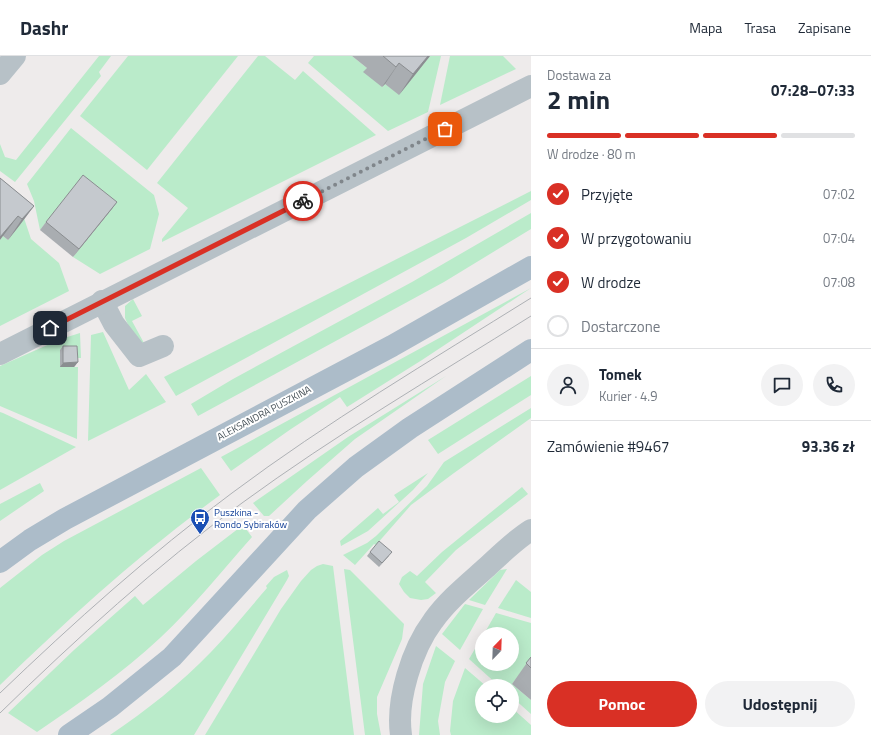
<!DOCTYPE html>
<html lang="pl">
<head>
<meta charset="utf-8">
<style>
  :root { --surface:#fff; --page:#f2f2f3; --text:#1f2937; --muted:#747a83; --line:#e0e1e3; --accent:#d93025 }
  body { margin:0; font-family:"Titillium Web",sans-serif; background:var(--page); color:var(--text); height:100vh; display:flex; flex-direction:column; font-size:15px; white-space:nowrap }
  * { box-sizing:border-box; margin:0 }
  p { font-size:13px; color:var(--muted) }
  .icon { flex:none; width:22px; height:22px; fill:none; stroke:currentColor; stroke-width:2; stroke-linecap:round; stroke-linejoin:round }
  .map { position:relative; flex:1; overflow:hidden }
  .sheet { display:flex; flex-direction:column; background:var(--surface); width:340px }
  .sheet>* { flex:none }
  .needle { width:26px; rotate:23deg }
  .tools { position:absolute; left:475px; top:571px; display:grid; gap:8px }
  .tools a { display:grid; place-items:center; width:44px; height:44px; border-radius:50%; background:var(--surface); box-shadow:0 4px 16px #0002; font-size:20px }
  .pin { position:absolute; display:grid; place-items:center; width:34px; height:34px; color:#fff; margin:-17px; border-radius:8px; box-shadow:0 2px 6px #0006 }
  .courier { position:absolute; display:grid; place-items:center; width:40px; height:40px; margin:-20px; border:3px solid #d93025; border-radius:50%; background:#fff; color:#222; box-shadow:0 1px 5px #0007 }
  .head em { font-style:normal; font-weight:700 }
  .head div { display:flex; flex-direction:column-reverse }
  .head { display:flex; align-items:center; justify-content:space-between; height:68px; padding:0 16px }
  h1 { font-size:26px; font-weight:700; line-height:30px }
  .bar { display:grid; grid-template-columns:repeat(4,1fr); gap:6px 4px; align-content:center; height:48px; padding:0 16px }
  .bar i { height:5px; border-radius:3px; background:var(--line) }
  .bar .selected { background:var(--accent) }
  .bar p { grid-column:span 4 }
  .line { display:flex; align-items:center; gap:10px; padding:0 16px; border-top:1px solid var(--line) }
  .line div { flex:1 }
  .round { display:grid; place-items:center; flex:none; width:42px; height:42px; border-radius:21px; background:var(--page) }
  ol { padding:0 16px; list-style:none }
  li { display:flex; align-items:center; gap:12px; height:44px }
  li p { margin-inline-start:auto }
  li .icon { padding:4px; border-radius:50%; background:var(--accent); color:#fff; stroke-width:4 }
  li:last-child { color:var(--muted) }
  li i { width:22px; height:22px; border:2px solid var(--line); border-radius:50% }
  .button { display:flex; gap:8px; margin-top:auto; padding:8px 16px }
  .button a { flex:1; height:46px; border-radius:24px; background:var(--accent); color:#fff; font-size:16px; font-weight:700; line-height:46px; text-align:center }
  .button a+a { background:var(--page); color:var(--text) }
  header { display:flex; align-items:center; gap:24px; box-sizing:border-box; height:56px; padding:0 20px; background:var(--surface); border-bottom:1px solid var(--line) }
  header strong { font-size:19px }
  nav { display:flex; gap:22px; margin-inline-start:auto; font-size:14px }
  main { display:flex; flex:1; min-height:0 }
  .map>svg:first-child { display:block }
</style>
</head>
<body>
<header>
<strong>Dashr</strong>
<nav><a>Mapa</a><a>Trasa</a><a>Zapisane</a></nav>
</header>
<main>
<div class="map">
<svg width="531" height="679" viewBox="0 0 531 679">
  <rect width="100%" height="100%" fill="#eeebeb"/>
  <!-- green -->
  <g fill="#baebca">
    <path d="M99,0H111L99,16L101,20L15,126L0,115V88L5,101L16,104Z"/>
    <path d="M128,0H238L147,114L80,60Z"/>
    <path d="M258,0H265L295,24L303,15L376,79L162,186V183L188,152L157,127Z"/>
    <path d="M314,0H352L367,12L382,31L385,28L399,38L430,0H441L428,56L388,75L308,7Z"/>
    <path d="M450,0H503L516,13L440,49Z"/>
    <path d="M71,72L154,139L159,158L150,193L100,218L73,201L111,154L77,127L40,174L34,145L27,128Z"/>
    <path d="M531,135V144L466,182L176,340L164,321Z"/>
    <path d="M531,157V173L444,226L198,360L191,348L233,323L412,226Z"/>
    <path d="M23,159L31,183L59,207L69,235L0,270V184L3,180L8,184Z"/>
    <path d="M531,232L422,304L347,351L340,341L291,373L231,415L221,401Z"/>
    <path d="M133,243L142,260L132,265L144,287L136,286L125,262V250Z"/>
    <path d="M103,276L129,334L146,318L166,346L88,385L91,279Z"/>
    <path d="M80,277L81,302H74L60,295V311H78L77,383L0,350V310L61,283Z"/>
    <path d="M446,320L355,383L307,425L269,460H264L253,447L348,381Z"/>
    <path d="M531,320V339L438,398L428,384Z"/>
    <path d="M531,352V362L454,417L411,449L376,489L374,488L355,509L343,499L367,487L376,480L427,430L444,406Z"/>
    <path d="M0,356L3,357L76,391L0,434Z"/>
    <path d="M201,412L220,439C142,496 70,561 0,629V532L42,499L64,485Z"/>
    <path d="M428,417L413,434L368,475L341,490L340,485L378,452L383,458L399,446L394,439Z"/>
    <path d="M40,427L44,435L0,465V448Z"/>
    <path d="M522,431L528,438L456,494L425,526L436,537L428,543L421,544L410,542L404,536L399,528L402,521L410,515L417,520L442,496Z"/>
    <path d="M243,469L252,481C222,515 193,551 160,582C122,617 80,647 37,676L8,657L74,594L135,540L143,549L196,505Z"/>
    <path d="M323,508L333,510L354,679H205L281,553L301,525L311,514L317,510Z"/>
    <path d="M344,513L350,514L404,568L402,583L377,641V658L381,679H365Z"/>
    <path d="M507,513L485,549L469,544L500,514Z"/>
    <path d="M287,514L289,520L287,524L194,679H110C146,655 181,627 211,596C231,575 249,553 267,532L266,530L274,521Z"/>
    <path d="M516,524L531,536V562L498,552Z"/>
    <path d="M465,548L483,553L460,594L442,578Z"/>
    <path d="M496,557L531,567V603L512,628L531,644V658L512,641V630H499L469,603L482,581V608H512V578H484Z"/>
    <path d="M436,590L455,605L445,626L438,665L440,679H419L423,628Z"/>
    <path d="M465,612L486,630H482V660H512V652L531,669V679H451L450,675L453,645Z"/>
  </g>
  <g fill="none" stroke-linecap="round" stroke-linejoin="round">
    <!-- minor -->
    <g stroke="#b7c1c7" stroke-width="22">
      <path d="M0,18L15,0"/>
      <path d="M102,245L114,268L139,300L163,290"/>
      <path d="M0,298L531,30"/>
      <path d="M401,679C396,644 412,593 433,565C448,544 468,528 487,511C501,498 515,484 531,474"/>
    </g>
    <!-- major -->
    <g stroke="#acbcc9" stroke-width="22">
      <path d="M0,506L30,484L65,463L392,290L531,211"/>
      <path d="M69,679L110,651L172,601L307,454L356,411L410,372L531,294"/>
    </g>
    <!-- tram -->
    <g stroke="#aeb1b5" stroke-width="1">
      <path d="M0,637C74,566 150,498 232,437C327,366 430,305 531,242"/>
      <path d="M0,657C77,582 156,510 242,447C335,379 434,321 531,260"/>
    </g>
  </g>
  <!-- wall -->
  <g fill="#a9adb1">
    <path d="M352,0H430L399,39L385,28L382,31L363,16L367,12Z"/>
    <path d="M0,122L34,150L19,170L8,184L3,180Z"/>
    <path d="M117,146L111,154L73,201L40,174L46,166Z"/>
    <path d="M63,290L78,306L74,311H60V294Z"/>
    <path d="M370,496L389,500L379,511L367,500Z"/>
    <path d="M531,601V644L512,628Z"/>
  </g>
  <!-- shaded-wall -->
  <g fill="#8a8d90">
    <path d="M428,0H430L399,39L413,18Z"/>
    <path d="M399,7L385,28L382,31L396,11Z"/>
    <path d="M117,146L111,154L73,201L79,193Z"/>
    <path d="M34,150L19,170L8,184L22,163Z"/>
    <path d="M18,160L0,184V181Z"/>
    <path d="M78,306L74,311H60L63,307Z"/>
  </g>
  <!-- building -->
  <g fill="#c5c9ce" stroke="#8a8d90">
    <path d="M383,0H428L413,18L399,7L396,11Z"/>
    <path d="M83,119L117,146L79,193L46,166Z"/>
    <path d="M0,122L34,150L22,163L18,160L0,181Z"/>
    <path d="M63,290H77L78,306L63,307Z"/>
    <path d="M379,485L392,496L382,507L370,496Z"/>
    <path d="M531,601V612L526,607Z"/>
  </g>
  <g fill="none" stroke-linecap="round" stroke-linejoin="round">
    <!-- done -->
    <path stroke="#80868b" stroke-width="4" stroke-dasharray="0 7.2" d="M303,145L445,73"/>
    <!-- route -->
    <path stroke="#d93025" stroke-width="5" d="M50,272L303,145"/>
  </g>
  <!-- icons -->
  <defs>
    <symbol id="bus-pin" viewBox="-11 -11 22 30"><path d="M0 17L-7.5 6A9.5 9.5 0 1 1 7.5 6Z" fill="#1a4fb4" stroke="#fff"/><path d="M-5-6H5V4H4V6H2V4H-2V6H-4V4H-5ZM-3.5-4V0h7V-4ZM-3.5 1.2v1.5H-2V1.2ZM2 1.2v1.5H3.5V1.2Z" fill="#fff"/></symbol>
  </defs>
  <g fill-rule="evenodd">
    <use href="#bus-pin" x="189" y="451" width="22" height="30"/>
  </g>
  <g text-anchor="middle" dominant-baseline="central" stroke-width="4" stroke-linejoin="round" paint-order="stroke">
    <!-- street labels -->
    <g font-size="10" fill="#455057" stroke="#fff">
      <text transform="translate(264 357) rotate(-28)">ALEKSANDRA PUSZKINA</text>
    </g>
    <!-- transit labels -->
    <g font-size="10" fill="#164399" stroke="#fff" text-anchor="start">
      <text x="214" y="456">Puszkina -<tspan x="214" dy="12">Rondo Sybiraków</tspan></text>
    </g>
  </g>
</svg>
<div class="tools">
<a><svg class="needle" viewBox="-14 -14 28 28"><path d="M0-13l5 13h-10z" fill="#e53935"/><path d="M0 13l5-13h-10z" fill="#747a83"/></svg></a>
<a><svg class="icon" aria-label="locate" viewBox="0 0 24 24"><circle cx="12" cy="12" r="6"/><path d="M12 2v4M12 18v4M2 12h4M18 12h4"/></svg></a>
</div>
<div class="pin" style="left:445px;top:73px;background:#ea580c"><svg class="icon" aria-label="bag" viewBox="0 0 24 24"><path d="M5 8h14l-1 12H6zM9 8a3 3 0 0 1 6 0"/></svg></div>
<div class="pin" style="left:50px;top:272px;background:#1f2937"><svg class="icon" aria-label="home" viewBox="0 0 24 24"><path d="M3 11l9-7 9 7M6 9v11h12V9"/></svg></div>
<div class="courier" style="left:303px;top:145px"><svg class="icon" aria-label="bike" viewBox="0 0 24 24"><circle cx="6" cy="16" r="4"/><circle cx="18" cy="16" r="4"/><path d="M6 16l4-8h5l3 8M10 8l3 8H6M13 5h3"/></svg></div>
</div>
<section class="sheet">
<div class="head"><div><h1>2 min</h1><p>Dostawa za</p></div><em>07:28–07:33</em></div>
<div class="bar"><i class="selected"></i><i class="selected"></i><i class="selected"></i><i></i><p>W drodze · 80 m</p></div>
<ol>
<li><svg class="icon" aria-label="check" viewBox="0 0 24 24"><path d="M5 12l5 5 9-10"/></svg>Przyjęte<p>07:02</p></li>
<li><svg class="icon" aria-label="check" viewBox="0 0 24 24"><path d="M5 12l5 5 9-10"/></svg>W przygotowaniu<p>07:04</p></li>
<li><svg class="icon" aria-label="check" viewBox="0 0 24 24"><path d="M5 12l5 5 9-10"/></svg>W drodze<p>07:08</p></li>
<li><i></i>Dostarczone</li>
</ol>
<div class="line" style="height:72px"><a class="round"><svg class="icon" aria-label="person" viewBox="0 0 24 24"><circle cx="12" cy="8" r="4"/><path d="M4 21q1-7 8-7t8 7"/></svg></a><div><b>Tomek</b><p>Kurier · 4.9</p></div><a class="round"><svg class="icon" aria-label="chat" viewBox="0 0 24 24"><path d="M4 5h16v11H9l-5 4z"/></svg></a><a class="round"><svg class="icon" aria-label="phone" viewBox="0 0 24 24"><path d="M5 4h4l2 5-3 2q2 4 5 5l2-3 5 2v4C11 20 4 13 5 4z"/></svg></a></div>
<div class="line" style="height:52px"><div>Zamówienie #9467</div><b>93.36 zł</b></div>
<div class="button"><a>Pomoc</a><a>Udostępnij</a></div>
</section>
</main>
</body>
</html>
